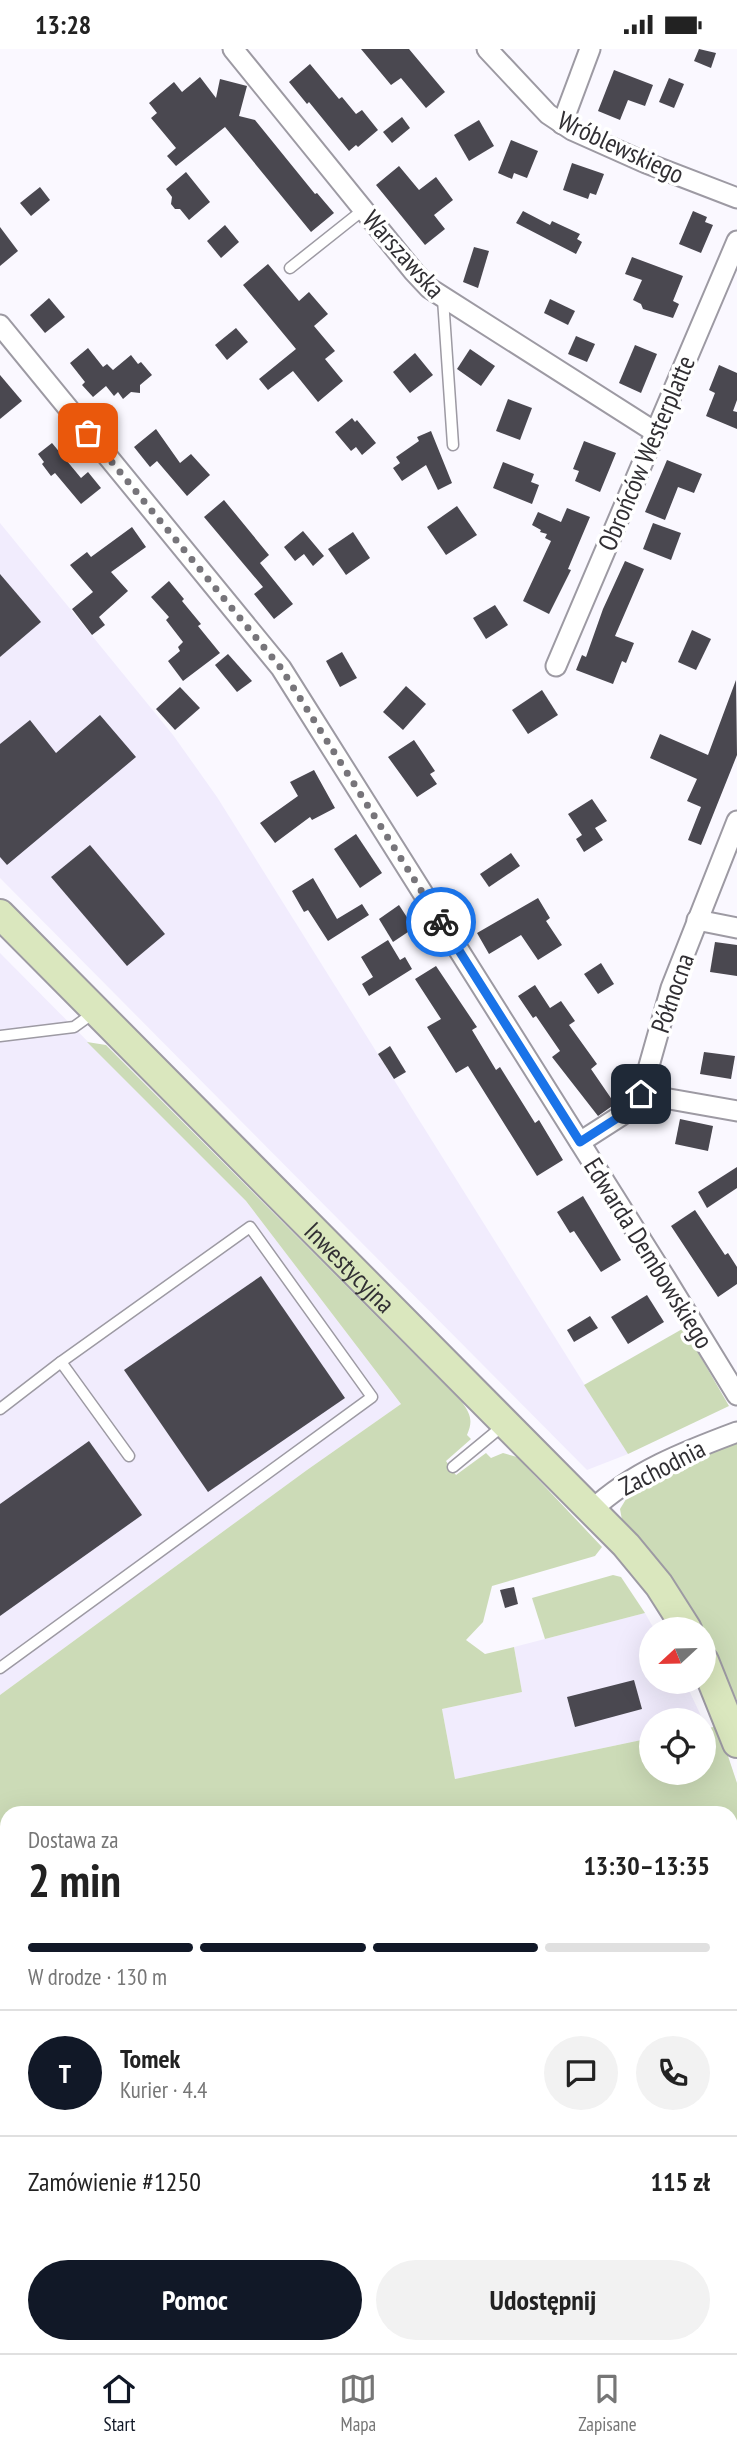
<!DOCTYPE html>
<html lang="pl">
<head>
<meta charset="utf-8">
<style>
  :root { --surface:#fff; --page:#f2f2f2; --text:#222; --muted:#767676; --line:#e0e0e0; --accent:#111827 }
  body { margin:0; font-family:"PT Sans Narrow",sans-serif; background:var(--page); color:var(--text); height:100vh; display:flex; flex-direction:column; font-size:26px; white-space:nowrap }
  * { box-sizing:border-box; margin:0 }
  p { font-size:23px; color:var(--muted) }
  .icon { flex:none; width:38px; height:38px; fill:none; stroke:currentColor; stroke-width:2; stroke-linecap:round; stroke-linejoin:round }
  .map { position:relative; flex:1; overflow:hidden }
  .drawer { position:absolute; left:0px; top:1757px; width:738px; height:548px; display:flex; flex-direction:column; background:var(--surface); border-radius:21px 21px 0 0; box-shadow:0 7px 28px #0002 }
  .drawer>* { flex:none }
  .needle { width:46px; rotate:248deg }
  .tools { position:absolute; left:639px; top:1568px; display:grid; gap:14px }
  .tools a { display:grid; place-items:center; width:77px; height:77px; border-radius:50%; background:var(--surface); box-shadow:0 7px 28px #0002; font-size:35px }
  .pin { position:absolute; display:grid; place-items:center; width:60px; height:60px; color:#fff; margin:-30px; border-radius:14px; box-shadow:0 4px 10px #0006 }
  .courier { position:absolute; display:grid; place-items:center; width:70px; height:70px; margin:-35px; border:5px solid #1a73e8; border-radius:50%; background:#fff; color:#222; box-shadow:0 2px 9px #0007 }
  .headline em { font-style:normal; font-weight:700 }
  .headline div { display:flex; flex-direction:column-reverse }
  .headline { display:flex; align-items:center; justify-content:space-between; height:119px; padding:0 28px }
  h1 { font-size:46px; font-weight:700; line-height:52px }
  .bar { display:grid; grid-template-columns:repeat(4,1fr); gap:10px 7px; align-content:center; height:84px; padding:0 28px }
  .bar i { height:9px; border-radius:5px; background:var(--line) }
  .bar .active { background:var(--accent) }
  .bar p { grid-column:span 4 }
  .line { display:flex; align-items:center; gap:18px; padding:0 28px; border-top:2px solid var(--line) }
  .line div { flex:1 }
  .round { display:grid; place-items:center; flex:none; width:74px; height:74px; border-radius:37px; background:var(--page) }
  .button { display:flex; gap:14px; margin-top:auto; padding:14px 28px }
  .button a { flex:1; height:80px; border-radius:42px; background:var(--accent); color:#fff; font-size:28px; font-weight:700; line-height:80px; text-align:center }
  .button a+a { background:var(--page); color:var(--text) }
  .status { display:flex; justify-content:space-between; align-items:center; height:49px; padding:0 35px; background:var(--surface); direction:ltr }
  .status svg { height:19px; fill:currentColor }
  .tabs { display:flex; justify-content:space-around; align-items:center; height:98px; border-top:2px solid var(--line); background:var(--surface); font-size:19px; color:var(--muted) }
  .tabs a { display:grid; justify-items:center; gap:4px }
  .tabs .active { color:var(--accent) }
  .map>svg:first-child { display:block }
</style>
</head>
<body>
<div class="status"><b>13:28</b><svg viewBox="0 0 49 12"><path d="M0 12V9h3v3zM5 12V6h3v6zM10 12V3h3v9zM15 12V0h3v12zM26 1h20v11H26zM47 4h2v5h-2z"/></svg></div>
<div class="map">
<svg width="737" height="2304" viewBox="0 0 737 2304">
  <rect width="100%" height="100%" fill="#faf8ff"/>
  <!-- built -->
  <g fill="#f1ecfd">
    <path d="M0,474L173,686L217,748L628,1405L587,1421L0,829Z"/>
    <path d="M0,904L246,1152L401,1355L307,1421L0,1646Z"/>
    <path d="M645,1564L654,1580H651V1633H685L703,1671H651V1689L455,1730L442,1660L522,1643L514,1598Z"/>
  </g>
  <!-- green -->
  <g fill="#ccdbb7">
    <path d="M87,993L106,996L462,1353C471,1366 473,1372 467,1386L471,1390L446,1412L456,1426L486,1404L491,1409L503,1404L517,1408L602,1498L595,1507L492,1537L483,1573L466,1591L485,1605L514,1598L522,1643L442,1660L455,1730L651,1689V1724H704V1680L718,1677L737,1734V1957L732,1960V1764H7V2125L0,2127V1646L307,1421L401,1355L246,1152Z"/>
    <path d="M684,1279L729,1357L628,1405L584,1336Z"/>
    <path d="M737,1393V1651L704,1588V1580H699L622,1471L620,1460L631,1442L696,1407Z"/>
    <path d="M613,1526L621,1528L645,1564L545,1590L532,1549Z"/>
    <path d="M737,2187V2304H0V2198L7,2197V2298H732V2188Z"/>
  </g>
  <!-- building -->
  <g fill="#4a4850">
    <path d="M361,0H409L445,43L426,59L401,29L391,36Z"/>
    <path d="M699,0L716,4L711,19L694,12Z"/>
    <path d="M310,15L339,50L342,48L356,65L362,61L378,81L358,98L356,96L349,102L309,53L307,55L289,33Z"/>
    <path d="M614,21L653,36L645,57L628,51L620,71L598,62Z"/>
    <path d="M200,28L216,49L220,30L247,37L239,67L255,71L315,145L317,144L334,164L311,183L225,78L176,117L167,107L176,99L151,69L157,64L149,54L174,33L182,43Z"/>
    <path d="M669,29L684,35L674,59L659,53Z"/>
    <path d="M402,68L410,79L392,94L383,83Z"/>
    <path d="M479,71L494,97L469,112L454,86Z"/>
    <path d="M511,91L538,102L527,129L514,124L512,130L498,124Z"/>
    <path d="M572,114L604,125L596,146L590,144L588,150L563,141Z"/>
    <path d="M399,117L419,141L436,128L453,151L434,166L445,180L425,196L376,136Z"/>
    <path d="M186,123L210,153L189,171L180,160H175L171,155L172,148L166,140Z"/>
    <path d="M40,138L50,151L31,167L20,154Z"/>
    <path d="M523,162L550,176L552,172L580,185L577,190L582,193L576,205L516,174Z"/>
    <path d="M693,162L707,168L705,173L713,176L701,204L679,195Z"/>
    <path d="M225,176L239,193L221,209L207,192Z"/>
    <path d="M0,178L18,202L0,217Z"/>
    <path d="M474,198L489,202L478,239L463,233Z"/>
    <path d="M632,208L683,227L673,252L679,255L673,269L643,260L641,255L633,251L642,231L625,225Z"/>
    <path d="M268,215L299,252L309,243L328,265L314,277L335,302L325,310L343,332L318,353L293,322L268,341L259,330L296,300L243,236Z"/>
    <path d="M49,249L65,268L45,284L30,266Z"/>
    <path d="M550,250L575,262L568,276L544,264Z"/>
    <path d="M236,279L248,293L227,311L215,296Z"/>
    <path d="M576,287L595,295L587,313L568,305Z"/>
    <path d="M635,296L657,305L641,344L619,334Z"/>
    <path d="M88,299L103,318L107,315L113,321L131,306L138,315L141,313L152,326L140,336V344L131,343L123,350L118,343L114,347L106,337L93,348L82,336L85,333L70,314Z"/>
    <path d="M470,300L495,317L481,337L457,320Z"/>
    <path d="M415,304L433,326L410,344L393,323Z"/>
    <path d="M719,316L737,324V351L733,362L737,363V380L706,367L715,344L709,341Z"/>
    <path d="M0,326L22,352L0,370Z"/>
    <path d="M508,350L532,359L520,391L496,382Z"/>
    <path d="M352,369L355,373L357,371L376,394L362,406L356,398L351,402L335,383Z"/>
    <path d="M156,380L180,414L191,405L210,426L187,447L157,412L150,418L134,398Z"/>
    <path d="M431,382L452,434L438,441L426,416L402,432L393,419L400,414L396,408L419,392L417,388Z"/>
    <path d="M584,392L616,404L600,443L575,432L579,422L573,420Z"/>
    <path d="M52,394L81,429L88,423L101,439L81,455L55,424L51,427L42,415L44,413L38,405Z"/>
    <path d="M667,411L702,425L694,444L678,438L665,471L645,463Z"/>
    <path d="M503,413L534,425L531,433L539,436L532,455L493,439Z"/>
    <path d="M224,451L269,506L260,514L293,555L274,570L254,545L263,538L204,468Z"/>
    <path d="M457,457L477,486L446,506L427,478Z"/>
    <path d="M567,459L590,468L568,520L571,521L549,565L523,552L551,492L545,489L547,485L540,483L541,481L532,476L538,463L561,473Z"/>
    <path d="M653,474L681,484L671,511L643,500Z"/>
    <path d="M132,478L146,498L111,523L128,542L99,568L105,576L92,586L72,560L93,543L70,516L87,503L91,508Z"/>
    <path d="M303,482L324,507L313,517L304,505L295,512L284,498Z"/>
    <path d="M353,483L370,509L346,526L328,500Z"/>
    <path d="M625,512L644,520L615,587L634,594L626,614L622,612L613,635L576,621L582,606L586,608L603,560Z"/>
    <path d="M0,525L41,573L0,608Z"/>
    <path d="M169,532L184,550L182,552L201,575L198,577L220,604L183,632L168,612L180,602L178,598L183,593L166,571L169,568L151,548Z"/>
    <path d="M495,556L508,576L486,590L473,569Z"/>
    <path d="M692,581L711,590L696,621L678,613Z"/>
    <path d="M342,603L357,629L340,638L326,612Z"/>
    <path d="M228,605L252,632L237,643L215,616Z"/>
    <path d="M736,631L737,706L701,796L688,791L701,758L687,752L697,730L650,709L660,685L708,706Z"/>
    <path d="M406,637L426,655L403,681L383,663Z"/>
    <path d="M180,638L200,659L175,681L156,660Z"/>
    <path d="M542,641L558,666L528,685L512,661Z"/>
    <path d="M100,666L136,708L7,816L0,808V695L30,671L56,704Z"/>
    <path d="M414,691L435,722L430,725L437,735L417,748L388,708Z"/>
    <path d="M314,721L335,759L312,771L310,768L275,794L260,774L298,747L290,733Z"/>
    <path d="M592,750L607,772L595,779L603,791L584,803L576,790L582,786L568,765Z"/>
    <path d="M356,785L382,824L360,839L334,800Z"/>
    <path d="M90,796L165,885L127,917L51,828Z"/>
    <path d="M511,804L520,817L489,838L480,825Z"/>
    <path d="M313,829L337,870L362,855L369,866L328,892L308,861L304,863L292,842Z"/>
    <path d="M538,849L550,869L546,872L562,896L538,911L521,886L489,905L477,884Z"/>
    <path d="M399,856L414,879L393,893L379,870Z"/>
    <path d="M388,891L400,911L405,908L412,920L369,947L362,935L373,928L361,908Z"/>
    <path d="M715,893L737,896V927L710,923Z"/>
    <path d="M601,914L614,935L598,945L584,925Z"/>
    <path d="M436,917L477,978L472,981L496,1021L500,1018L535,1074L539,1071L563,1111L537,1127L468,1017L456,1024L427,978L441,970L415,930Z"/>
    <path d="M535,936L550,959L561,952L575,972L569,976L597,1015L591,1020L615,1055L598,1067L552,1008L560,1002L536,967L533,969L518,947Z"/>
    <path d="M390,997L406,1023L394,1030L378,1005Z"/>
    <path d="M704,1003L735,1007L731,1030L700,1025Z"/>
    <path d="M680,1070L713,1077L708,1102L675,1095Z"/>
    <path d="M737,1118V1139L707,1159L698,1143Z"/>
    <path d="M583,1147L621,1211L601,1223L574,1182L570,1184L557,1163Z"/>
    <path d="M695,1161L725,1206L728,1204L737,1218V1235L718,1248L671,1177Z"/>
    <path d="M261,1227L345,1349L208,1443L124,1321Z"/>
    <path d="M647,1246L664,1273L628,1295L611,1268Z"/>
    <path d="M590,1267L598,1279L574,1293L567,1281Z"/>
    <path d="M89,1392L142,1466L0,1567V1455Z"/>
    <path d="M514,1538L518,1555L505,1559L500,1541Z"/>
    <path d="M634,1631L642,1660L575,1678L567,1648Z"/>
  </g>
  <g fill="none" stroke-linecap="round" stroke-linejoin="round">
    <defs>
      <g id="lane">
        <path d="M290,219L363,161"/>
        <path d="M443,250L453,396"/>
        <path d="M0,987L74,978L95,963"/>
        <path d="M61,1313L129,1407"/>
        <path d="M0,1360L61,1313L250,1178L372,1348L0,1619"/>
        <path d="M453,1418L505,1375"/>
      </g>
      <g id="street">
        <path d="M233,0L414,223L429,239L655,383"/>
        <path d="M487,0L548,65L572,81L646,114L737,149"/>
        <path d="M562,75L590,0"/>
        <path d="M0,276L281,619L666,1230L737,1346"/>
        <path d="M556,617L737,192"/>
        <path d="M697,871L737,879"/>
        <path d="M641,1045L737,1062"/>
        <path d="M580,1093L622,1066L641,1045L671,939L737,772"/>
        <path d="M592,1461C632,1423 686,1402 737,1383"/>
      </g>
      <g id="secondary">
        <path id="s1" d="M0,865L626,1496L659,1536L687,1580"/>
        <path d="M704,1612L737,1694"/>
      </g>
      <g id="primary">
        <path d="M732,1974L737,1972"/>
        <path d="M0,2170L7,2168"/>
      </g>
    </defs>
    <!-- lane casing -->
    <use href="#lane" stroke="#9d9aa3" stroke-width="13"/>
    <!-- street casing -->
    <use href="#street" stroke="#9d9aa3" stroke-width="23"/>
    <!-- secondary casing -->
    <use href="#secondary" stroke="#9d9aa3" stroke-width="32"/>
    <!-- primary casing -->
    <use href="#primary" stroke="#d6d5d6" stroke-width="33"/>
    <!-- path -->
    <path stroke="#b3b1b7" stroke-width="3.5" stroke-dasharray="3.5 5" stroke-linecap="butt" d="M546,2298L548,2304"/>
    <!-- lane -->
    <use href="#lane" stroke="#fff" stroke-width="10"/>
    <!-- street -->
    <use href="#street" stroke="#fff" stroke-width="19"/>
    <!-- secondary -->
    <use href="#secondary" stroke="#dae7be" stroke-width="28"/>
    <!-- primary -->
    <use href="#primary" stroke="#b5ce7c" stroke-width="30"/>
  </g>
  <g fill="none" stroke-linecap="round" stroke-linejoin="round">
    <!-- done -->
    <path stroke="#77757a" stroke-width="7" stroke-dasharray="0 12.6" d="M88,384L281,619L441,873"/>
    <!-- route -->
    <path stroke="#1a73e8" stroke-width="9" d="M441,873L580,1093L622,1066L641,1045"/>
  </g>
  <g text-anchor="middle" dominant-baseline="central" stroke-width="7" stroke-linejoin="round" paint-order="stroke">
    <!-- street labels -->
    <g font-size="26" fill="#312f33" stroke="#fff">
      <text transform="translate(621 98) rotate(25)">Wróblewskiego</text>
      <text transform="translate(404 205) rotate(48)">Warszawska</text>
      <text transform="translate(646 404) rotate(-67)">Obrońców Westerplatte</text>
      <text transform="translate(672 944) rotate(-71)">Północna</text>
      <text transform="translate(649 1204) rotate(58)">Edwarda Dembowskiego</text>
      <text stroke="none"><textPath href="#s1" startOffset="497">Inwestycyjna</textPath></text>
      <text transform="translate(662 1418) rotate(-27)">Zachodnia</text>
    </g>
  </g>
</svg>
<div class="tools">
<a><svg class="needle" viewBox="-14 -14 28 28"><path d="M0-13l5 13h-10z" fill="#e53935"/><path d="M0 13l5-13h-10z" fill="#767676"/></svg></a>
<a><svg class="icon" aria-label="locate" viewBox="0 0 24 24"><circle cx="12" cy="12" r="6"/><path d="M12 2v4M12 18v4M2 12h4M18 12h4"/></svg></a>
</div>
<div class="pin" style="left:88px;top:384px;background:#ea580c"><svg class="icon" aria-label="bag" viewBox="0 0 24 24"><path d="M5 8h14l-1 12H6zM9 8a3 3 0 0 1 6 0"/></svg></div>
<div class="pin" style="left:641px;top:1045px;background:#1f2937"><svg class="icon" aria-label="home" viewBox="0 0 24 24"><path d="M3 11l9-7 9 7M6 9v11h12V9"/></svg></div>
<div class="courier" style="left:441px;top:873px"><svg class="icon" aria-label="bike" viewBox="0 0 24 24"><circle cx="6" cy="16" r="4"/><circle cx="18" cy="16" r="4"/><path d="M6 16l4-8h5l3 8M10 8l3 8H6M13 5h3"/></svg></div>
<section class="drawer">
<div class="headline"><div><h1>2 min</h1><p>Dostawa za</p></div><em>13:30–13:35</em></div>
<div class="bar"><i class="active"></i><i class="active"></i><i class="active"></i><i></i><p>W drodze · 130 m</p></div>
<div class="line" style="height:126px"><b class="round" style="background:var(--accent);color:#fff">T</b><div><b>Tomek</b><p>Kurier · 4.4</p></div><a class="round"><svg class="icon" aria-label="chat" viewBox="0 0 24 24"><path d="M4 5h16v11H9l-5 4z"/></svg></a><a class="round"><svg class="icon" aria-label="phone" viewBox="0 0 24 24"><path d="M5 4h4l2 5-3 2q2 4 5 5l2-3 5 2v4C11 20 4 13 5 4z"/></svg></a></div>
<div class="line" style="height:91px"><div>Zamówienie #1250</div><b>115 zł</b></div>
<div class="button"><a>Pomoc</a><a>Udostępnij</a></div>
</section>
</div>
<nav class="tabs">
<a class="active"><svg class="icon" aria-label="home" viewBox="0 0 24 24"><path d="M3 11l9-7 9 7M6 9v11h12V9"/></svg>Start</a>
<a><svg class="icon" aria-label="map" viewBox="0 0 24 24"><path d="M3 6l6-2 6 2 6-2v14l-6 2-6-2-6 2zM9 4v14M15 6v14"/></svg>Mapa</a>
<a><svg class="icon" aria-label="saved" viewBox="0 0 24 24"><path d="M7 4h10v16l-5-4-5 4z"/></svg>Zapisane</a>
</nav>
</body>
</html>
